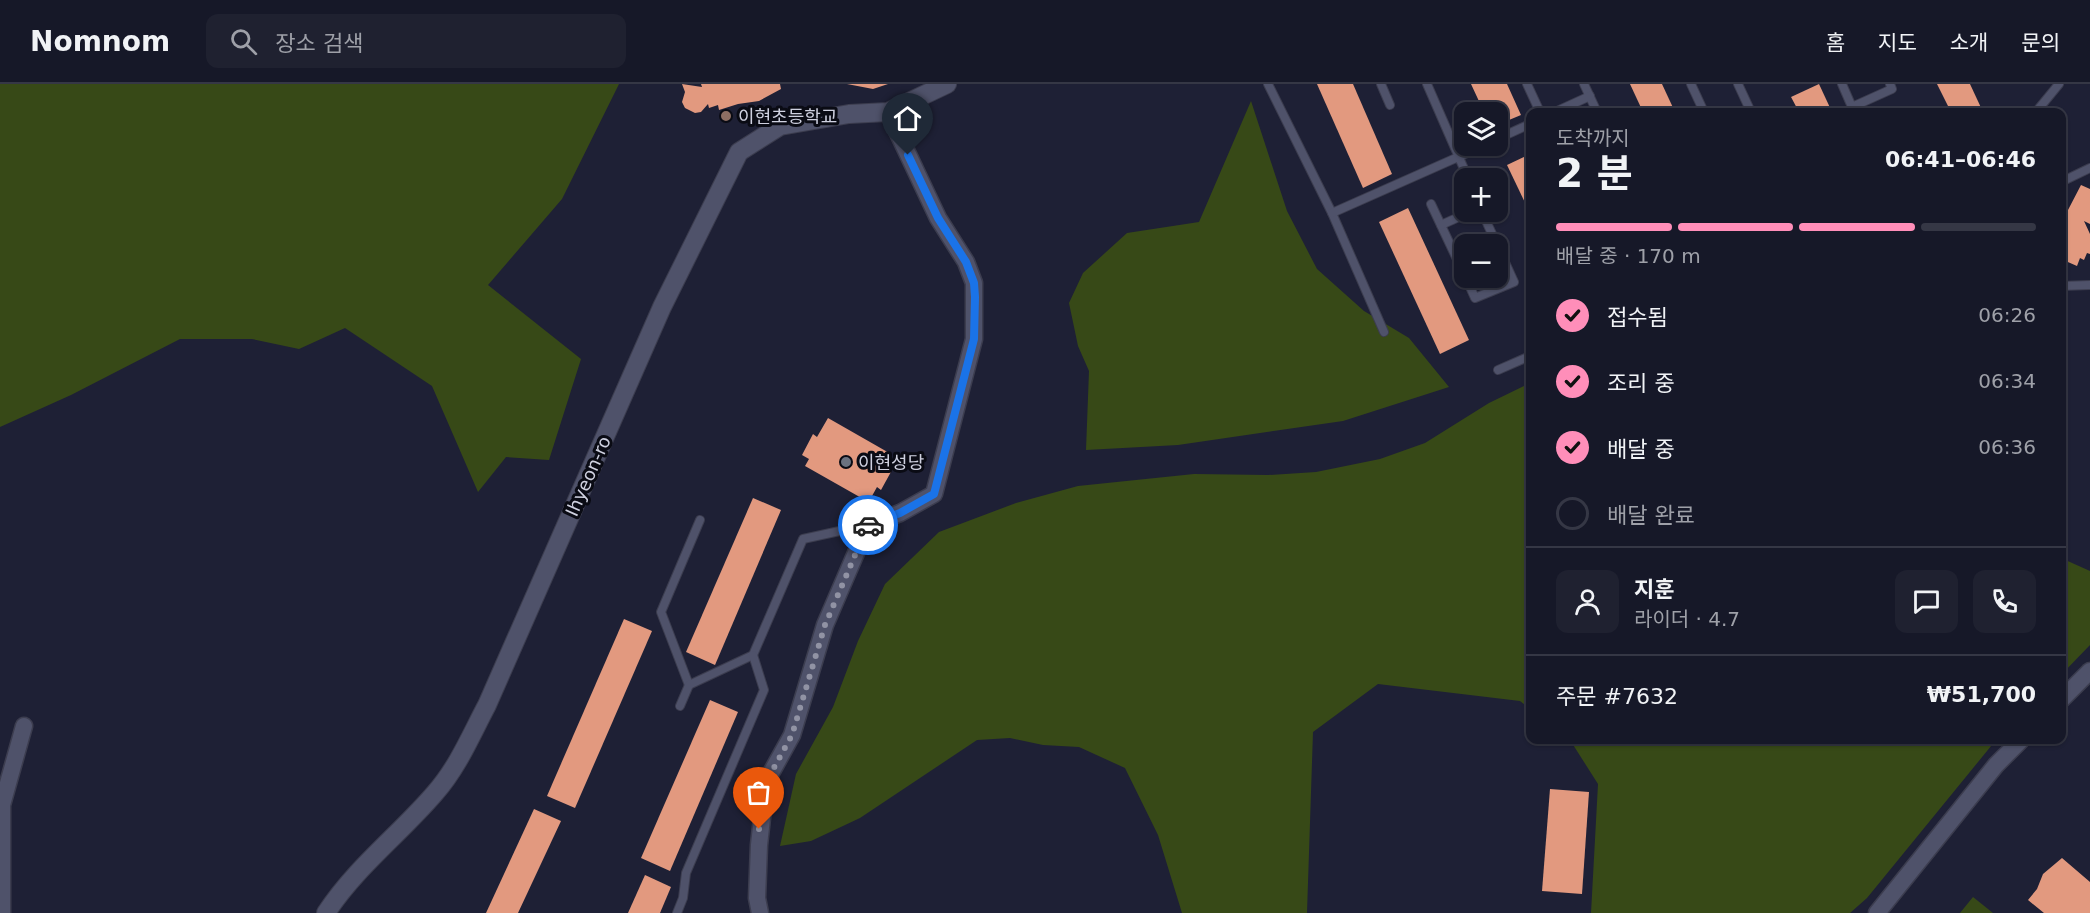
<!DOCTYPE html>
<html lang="ko">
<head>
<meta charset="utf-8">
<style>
  :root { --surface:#161828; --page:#1f2130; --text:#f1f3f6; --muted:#9ea0a8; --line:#353745; --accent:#ff8eb9 }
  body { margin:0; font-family:"DejaVu Sans","Noto Sans KR",sans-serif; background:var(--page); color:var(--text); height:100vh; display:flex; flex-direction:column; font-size:22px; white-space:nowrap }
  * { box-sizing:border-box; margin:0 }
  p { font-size:20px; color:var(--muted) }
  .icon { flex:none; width:33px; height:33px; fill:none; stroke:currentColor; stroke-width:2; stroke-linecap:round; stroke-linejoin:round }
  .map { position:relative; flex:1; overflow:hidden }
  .side { position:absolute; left:1526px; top:24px; width:540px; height:636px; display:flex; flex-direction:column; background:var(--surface); border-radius:12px; box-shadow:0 2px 4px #0004,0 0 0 2px var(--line) }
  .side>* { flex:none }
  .buttons { position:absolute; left:1454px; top:18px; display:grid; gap:12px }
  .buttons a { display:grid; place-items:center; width:54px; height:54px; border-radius:12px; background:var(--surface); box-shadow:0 2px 4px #0004,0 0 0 2px var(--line); font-size:30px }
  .pin { position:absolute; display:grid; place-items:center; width:51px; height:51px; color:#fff; margin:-62px -26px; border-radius:50% 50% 50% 0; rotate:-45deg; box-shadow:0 0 6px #0007 }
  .pin .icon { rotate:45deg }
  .courier { position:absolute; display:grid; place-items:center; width:60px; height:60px; margin:-30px; border:4px solid #1a73e8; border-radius:50%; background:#fff; color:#222; box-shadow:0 2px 8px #0007 }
  .head em { font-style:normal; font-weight:700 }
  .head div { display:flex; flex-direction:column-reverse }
  .head { display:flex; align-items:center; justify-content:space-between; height:102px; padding:0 30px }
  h1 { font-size:39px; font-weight:700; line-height:45px }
  .bar { display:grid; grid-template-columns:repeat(4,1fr); gap:9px 6px; align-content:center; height:72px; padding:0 30px }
  .bar i { height:8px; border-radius:4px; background:var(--line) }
  .bar .current { background:var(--accent) }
  .bar p { grid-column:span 4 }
  .line { display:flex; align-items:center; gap:15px; padding:0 30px; border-top:2px solid var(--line) }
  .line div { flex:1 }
  .round { display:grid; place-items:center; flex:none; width:63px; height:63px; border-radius:12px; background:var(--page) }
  ol { padding:0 30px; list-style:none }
  li { display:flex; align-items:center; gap:18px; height:66px }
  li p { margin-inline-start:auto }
  li .icon { padding:6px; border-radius:50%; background:var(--accent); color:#111; stroke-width:4 }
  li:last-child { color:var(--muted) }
  li i { width:33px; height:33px; border:3px solid var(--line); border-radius:50% }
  header { display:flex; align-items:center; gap:36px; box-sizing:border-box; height:84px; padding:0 30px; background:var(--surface); border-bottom:2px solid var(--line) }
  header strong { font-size:28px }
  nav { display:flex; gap:33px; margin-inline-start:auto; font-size:21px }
  .search { width:420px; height:54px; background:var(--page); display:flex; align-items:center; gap:15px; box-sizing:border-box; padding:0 21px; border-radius:12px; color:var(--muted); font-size:22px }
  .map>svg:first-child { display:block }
</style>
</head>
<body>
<header>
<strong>Nomnom</strong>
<div class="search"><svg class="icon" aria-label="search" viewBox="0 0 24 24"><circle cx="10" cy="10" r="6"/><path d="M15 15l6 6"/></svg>장소 검색</div>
<nav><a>홈</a><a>지도</a><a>소개</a><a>문의</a></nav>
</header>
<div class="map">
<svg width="2090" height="829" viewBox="0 0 2090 829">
  <rect width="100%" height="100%" fill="#1e2035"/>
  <!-- green -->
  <g fill="#374917">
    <path d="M0,0H619L562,115L488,201L581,275L549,376L506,373L478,408L432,302L345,244L299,265L252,255H180L71,311L0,343Z"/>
    <path d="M1251,17L1287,127L1317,185L1364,227L1409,254L1449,303L1343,337L1178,361L1086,366L1089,287L1078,262L1069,219L1083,189L1127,149L1199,138Z"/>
    <path d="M1530,299V625L1520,617L1378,600L1313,648L1307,829H1182L1158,751L1125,684L1079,663L1043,661L1010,654L977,656L860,734L811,757L780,762L796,690L833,623L858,557L885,500L939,448L1016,419L1078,402L1194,390L1268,391L1316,388L1380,375L1425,359L1489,319Z"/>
    <path d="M2061,300C2070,321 2067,344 2061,365Z"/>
    <path d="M2061,474L2090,487V561L2061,591Z"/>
    <path d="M1570,656H1996L1867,814L1850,829H1591L1598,700Z"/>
    <path d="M1973,813L1993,829H1960Z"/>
  </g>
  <!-- building -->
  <g fill="#e2997f">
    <path d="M682,0L702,3L701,0H780L781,5L759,17L738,20L719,26L718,21L709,24L708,20L701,28L695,29L685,24L682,18L685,8Z"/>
    <path d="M847,0H888L873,5Z"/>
    <path d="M1317,0H1353L1392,90L1363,104Z"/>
    <path d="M1471,0H1507L1521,31L1497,41V28H1484Z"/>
    <path d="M1630,0H1662L1675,28H1643Z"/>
    <path d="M1819,0L1832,28H1799L1791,13Z"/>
    <path d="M1937,0H1970L1983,28H1951Z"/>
    <path d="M1530,70V129L1507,81Z"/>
    <path d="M2081,101L2090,105V140L2084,137L2090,150V170L2087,169L2084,176L2080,174L2077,182L2061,175V123L2068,126Z"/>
    <path d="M1408,124L1469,256L1440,270L1379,138Z"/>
    <path d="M828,334L891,370L884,382L892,386L881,406L877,403L872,412L865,416L805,382L809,375L802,371L813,350L817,353Z"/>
    <path d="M753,414L781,426L715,581L686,568Z"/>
    <path d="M624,535L652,547L575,724L547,712Z"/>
    <path d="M710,616L738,628L670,787L641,774Z"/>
    <path d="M1550,705L1589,708L1582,810L1542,807Z"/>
    <path d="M534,725L561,737L518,829H486Z"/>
    <path d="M2062,774L2090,798V829H2044L2028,816L2037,805L2043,790Z"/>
    <path d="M645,791L671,803L660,829H628Z"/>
  </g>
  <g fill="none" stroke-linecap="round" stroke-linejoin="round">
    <defs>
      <g id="lane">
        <path d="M1268,0L1332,129L1384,248"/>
        <path d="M1381,0L1390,21"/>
        <path d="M1427,0L1468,94"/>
        <path d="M1527,0L1540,28"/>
        <path d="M1584,0L1597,28"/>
        <path d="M1691,0L1704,28"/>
        <path d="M1738,0L1751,28"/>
        <path d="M1842,0L1852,23L1892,5L1890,0"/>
        <path d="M1555,28L1590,12"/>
        <path d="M2036,28L2059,0"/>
        <path d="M1497,55L1530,40"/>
        <path d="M2061,98L2090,84"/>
        <path d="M1431,120L1464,190"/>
        <path d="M1332,129L1483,62"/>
        <path d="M1441,141L1470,128"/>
        <path d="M1466,194L1475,214L1514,198L1482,128"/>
        <path d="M2061,202L2090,201"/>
        <path d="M1498,286L1530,272"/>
        <path d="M689,601L661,528L700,436"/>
        <path d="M680,622L689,601L753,571L803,455L867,441"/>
        <path d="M677,829L683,814L686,789L764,606L753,571"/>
      </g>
      <g id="street">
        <path d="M2061,616L2090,587"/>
        <path d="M2,829V721L24,642"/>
        <path d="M760,829L757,814L759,761L766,698L792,651L825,541L868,441L900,429L934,410L974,255V199L966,178L938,134L888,28"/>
        <path d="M1877,829L1996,681L2021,656"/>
      </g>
      <path id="secondary" d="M326,829C356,783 400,750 435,709C458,683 471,651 487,621L662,223L739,68L780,42L849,30L888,28L947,0"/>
    </defs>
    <!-- lane casing -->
    <use href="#lane" stroke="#3c3d4f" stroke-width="10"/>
    <!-- street casing -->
    <use href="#street" stroke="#3c3d4f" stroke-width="19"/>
    <!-- secondary casing -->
    <use href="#secondary" stroke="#3c3d4f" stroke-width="20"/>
    <!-- lane -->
    <use href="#lane" stroke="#4f526a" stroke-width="8"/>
    <!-- street -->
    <use href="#street" stroke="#4f526a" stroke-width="16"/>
    <!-- secondary -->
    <use href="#secondary" stroke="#4f526a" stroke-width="18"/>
  </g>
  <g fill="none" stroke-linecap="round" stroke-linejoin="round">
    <!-- done -->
    <path stroke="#9193a4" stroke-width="6" stroke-dasharray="0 10.8" d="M759,745L766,698L792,651L825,541L868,441"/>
    <!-- route -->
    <path stroke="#1a73e8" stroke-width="8" d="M868,441L900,429L934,410L974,255L975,213L974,199L966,178L938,134L908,71"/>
  </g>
  <!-- markers -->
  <circle fill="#8d6e63" stroke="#0a0b14" stroke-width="2" cx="726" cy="32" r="6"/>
  <circle fill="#6b7280" stroke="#0a0b14" stroke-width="2" cx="846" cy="378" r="6"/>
  <g text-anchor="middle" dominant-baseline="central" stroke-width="6" stroke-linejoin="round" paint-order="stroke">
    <!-- poi labels -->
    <g font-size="18" fill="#cfd1e0" stroke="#0a0b14" text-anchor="start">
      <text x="738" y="32">이현초등학교</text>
      <text x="858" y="378">이현성당</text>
    </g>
    <!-- street labels -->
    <g font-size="18" fill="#cfd1e0" stroke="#0a0b14">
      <text transform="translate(588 392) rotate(-66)">Ihyeon-ro</text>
    </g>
  </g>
</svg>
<div class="buttons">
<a><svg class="icon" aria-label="layers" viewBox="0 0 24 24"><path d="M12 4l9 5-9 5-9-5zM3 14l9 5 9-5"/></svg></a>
<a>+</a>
<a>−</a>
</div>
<div class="pin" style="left:759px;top:745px;background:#ea580c"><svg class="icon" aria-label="bag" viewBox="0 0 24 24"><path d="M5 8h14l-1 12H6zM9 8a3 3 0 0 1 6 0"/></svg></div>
<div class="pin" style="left:908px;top:71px;background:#1f2937"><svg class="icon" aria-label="home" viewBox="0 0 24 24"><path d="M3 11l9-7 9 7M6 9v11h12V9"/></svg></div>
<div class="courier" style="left:868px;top:441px"><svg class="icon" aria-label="car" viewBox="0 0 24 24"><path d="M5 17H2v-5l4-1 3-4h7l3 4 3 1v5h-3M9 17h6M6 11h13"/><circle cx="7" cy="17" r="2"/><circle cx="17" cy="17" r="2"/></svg></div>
<section class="side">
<div class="head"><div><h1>2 분</h1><p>도착까지</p></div><em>06:41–06:46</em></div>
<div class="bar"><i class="current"></i><i class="current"></i><i class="current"></i><i></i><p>배달 중 · 170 m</p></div>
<ol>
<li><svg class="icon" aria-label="check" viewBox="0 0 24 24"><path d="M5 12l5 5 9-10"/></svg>접수됨<p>06:26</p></li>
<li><svg class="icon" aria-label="check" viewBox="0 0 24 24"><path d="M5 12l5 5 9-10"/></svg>조리 중<p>06:34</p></li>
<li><svg class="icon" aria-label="check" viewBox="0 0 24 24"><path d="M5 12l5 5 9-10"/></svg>배달 중<p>06:36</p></li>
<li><i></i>배달 완료</li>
</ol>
<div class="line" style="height:108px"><a class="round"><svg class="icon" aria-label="person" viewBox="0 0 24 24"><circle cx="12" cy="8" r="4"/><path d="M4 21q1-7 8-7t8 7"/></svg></a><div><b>지훈</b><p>라이더 · 4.7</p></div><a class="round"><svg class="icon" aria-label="chat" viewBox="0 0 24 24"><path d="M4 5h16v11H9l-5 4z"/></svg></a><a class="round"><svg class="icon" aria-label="phone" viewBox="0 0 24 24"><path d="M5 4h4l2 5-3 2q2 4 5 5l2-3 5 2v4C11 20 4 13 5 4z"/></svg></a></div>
<div class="line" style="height:78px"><div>주문 #7632</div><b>₩51,700</b></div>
</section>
</div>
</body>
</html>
